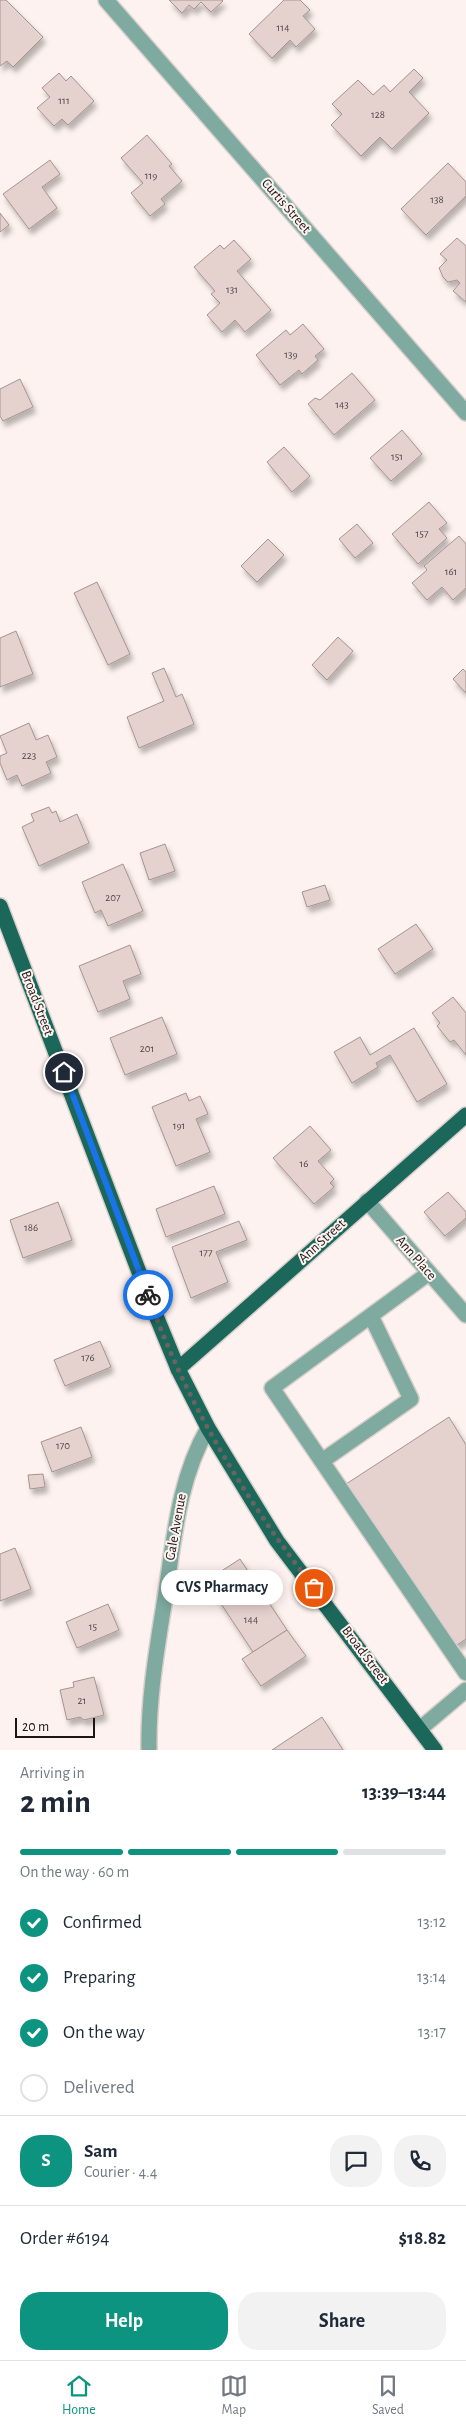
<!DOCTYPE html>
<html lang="en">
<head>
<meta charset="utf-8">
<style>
  :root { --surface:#fff; --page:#f2f2f3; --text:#1f2937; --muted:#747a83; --line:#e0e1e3; --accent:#0c9480 }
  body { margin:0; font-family:"Alegreya Sans",sans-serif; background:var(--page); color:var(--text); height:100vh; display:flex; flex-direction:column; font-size:19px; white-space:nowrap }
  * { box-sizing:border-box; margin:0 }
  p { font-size:16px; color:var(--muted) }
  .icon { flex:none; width:28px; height:28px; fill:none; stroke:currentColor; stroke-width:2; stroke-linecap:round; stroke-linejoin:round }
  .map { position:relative; height:1750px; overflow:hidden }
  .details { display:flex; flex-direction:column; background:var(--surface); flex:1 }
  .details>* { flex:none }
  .scale { position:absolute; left:15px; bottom:12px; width:80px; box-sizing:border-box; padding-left:5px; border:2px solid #1c1615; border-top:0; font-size:14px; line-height:18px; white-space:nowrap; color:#1c1615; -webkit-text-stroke:4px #fdf2ef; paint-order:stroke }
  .pin { position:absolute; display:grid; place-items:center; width:42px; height:42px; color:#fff; margin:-21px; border:2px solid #fff; border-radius:50%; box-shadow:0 1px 5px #0007 }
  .courier { position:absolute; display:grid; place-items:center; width:50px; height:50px; margin:-25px; border:4px solid #1a73e8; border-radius:50%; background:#fff; color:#222; box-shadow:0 1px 6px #0007 }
  .bubble { position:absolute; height:35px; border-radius:18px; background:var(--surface); box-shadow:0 2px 12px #0003; font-size:16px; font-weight:700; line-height:35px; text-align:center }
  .overview em { font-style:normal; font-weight:700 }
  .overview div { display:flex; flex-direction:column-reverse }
  .overview { display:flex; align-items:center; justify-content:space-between; height:85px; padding:0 20px }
  h1 { font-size:32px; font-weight:700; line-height:38px }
  .bar { display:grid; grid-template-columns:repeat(4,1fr); gap:8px 5px; align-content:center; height:60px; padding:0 20px }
  .bar i { height:6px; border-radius:4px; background:var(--line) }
  .bar .selected { background:var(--accent) }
  .bar p { grid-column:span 4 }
  .line { display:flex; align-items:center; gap:12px; padding:0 20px; border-top:1px solid var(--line) }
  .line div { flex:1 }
  .round { display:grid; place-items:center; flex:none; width:52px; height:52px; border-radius:20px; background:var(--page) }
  ol { padding:0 20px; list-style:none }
  li { display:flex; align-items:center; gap:15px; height:55px }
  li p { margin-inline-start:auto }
  li .icon { padding:5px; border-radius:50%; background:var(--accent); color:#fff; stroke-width:4 }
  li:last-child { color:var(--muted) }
  li i { width:28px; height:28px; border:2px solid var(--line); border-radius:50% }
  .primary-button { display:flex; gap:10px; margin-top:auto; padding:10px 20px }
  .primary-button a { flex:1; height:58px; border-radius:20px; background:var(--accent); color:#fff; font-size:20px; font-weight:700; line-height:58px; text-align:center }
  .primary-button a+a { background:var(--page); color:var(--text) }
  .dock { display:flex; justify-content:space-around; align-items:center; height:70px; border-top:1px solid var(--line); background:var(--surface); font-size:14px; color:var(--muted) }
  .dock a { display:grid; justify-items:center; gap:2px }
  .dock .selected { color:var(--accent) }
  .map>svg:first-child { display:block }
</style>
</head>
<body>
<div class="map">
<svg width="466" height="1750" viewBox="0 0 466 1750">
  <defs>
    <filter id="shadow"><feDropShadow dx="3" dy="5.5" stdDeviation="2.5" flood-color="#0004"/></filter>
  </defs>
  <rect width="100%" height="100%" fill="#fdf2ef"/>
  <!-- building -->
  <g fill="#e5d2ce" stroke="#a59390" filter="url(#shadow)">
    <path d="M0,0H6L43,37L13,67L7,61L0,66Z"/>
    <path d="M169,0H222L223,1L211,12L201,2L194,9L189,5L182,13Z"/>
    <path d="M284,0H300L310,10L303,16L315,29L296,47L290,40L272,58L249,34Z"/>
    <path d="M414,69L423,78L409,92L429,113L392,149L380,137L361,156L331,125L342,114L332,104L358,80L373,95L384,85L390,92Z"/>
    <path d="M59,73L66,81L71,76L94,101L68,125L62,119L54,126L37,108L50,97L42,88Z"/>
    <path d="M147,135L172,164L169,166L182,181L161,199L165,204L150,216L131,193L143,183L121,158Z"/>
    <path d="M50,160L60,174L42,187L57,208L29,229L3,194Z"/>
    <path d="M448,163L466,182V196L426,235L401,209Z"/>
    <path d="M0,213L9,225L0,232Z"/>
    <path d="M457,238L466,246V302L453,291L460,283L457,280L448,282L443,277L439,268L447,260L440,254Z"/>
    <path d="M234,240L251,259L237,271L271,310L245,332L235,320L222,332L207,315L220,303L211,294L215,291L194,267L220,245L224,249Z"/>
    <path d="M303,324L324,349L315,356L318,360L302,374L299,370L280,385L256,355L286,330L290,335Z"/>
    <path d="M352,373L375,400L334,435L308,404L315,398L320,400Z"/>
    <path d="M20,379L33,407L3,421L0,416V389Z"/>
    <path d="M402,430L422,454L391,481L370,458Z"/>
    <path d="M284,447L310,476L292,492L267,462Z"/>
    <path d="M429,502L447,523L439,529L447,538L418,564L392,534Z"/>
    <path d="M357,524L373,543L355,558L339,539Z"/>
    <path d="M459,536L466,544V588L453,600L442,587L427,600L412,583L427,570L424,566Z"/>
    <path d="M268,539L284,555L257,582L241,566Z"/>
    <path d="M97,582L130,654L108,665L74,593Z"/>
    <path d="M16,631L33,674L0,687V638Z"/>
    <path d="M338,637L353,651L327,680L312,665Z"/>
    <path d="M164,668L176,697L182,694L194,724L139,748L127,717L164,701L152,673Z"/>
    <path d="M463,669L466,672V693L453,679Z"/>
    <path d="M29,723L36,740L48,735L57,757L46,762L51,773L22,786L17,775L7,780L0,763V756L7,753L0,736Z"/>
    <path d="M49,807L52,813L56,811L60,822L77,814L89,843L39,866L22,827L34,821L31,814Z"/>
    <path d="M165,844L175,871L149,880L140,853Z"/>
    <path d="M123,864L143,911L108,926L101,910L95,913L82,882Z"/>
    <path d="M325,885L330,900L307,907L302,892Z"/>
    <path d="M416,924L433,949L395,974L378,949Z"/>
    <path d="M130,945L141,974L123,981L130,999L98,1012L79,966Z"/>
    <path d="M453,997L466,1013V1055L454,1040L450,1042L437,1026L440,1023L432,1013Z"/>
    <path d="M162,1017L177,1054L125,1075L110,1038Z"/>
    <path d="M414,1028L447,1084L417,1102L390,1055L376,1063L378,1067L352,1083L334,1052L360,1037L370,1055Z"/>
    <path d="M186,1093L189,1101L200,1096L208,1114L196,1119L210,1152L176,1166L152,1107Z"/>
    <path d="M310,1126L331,1150L318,1161L334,1179L330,1183L334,1187L314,1204L273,1158Z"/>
    <path d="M214,1186L225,1214L166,1237L156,1209Z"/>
    <path d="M448,1192L466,1212V1218L445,1236L424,1212Z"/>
    <path d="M58,1202L72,1240L23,1258L10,1220Z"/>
    <path d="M239,1221L247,1240L216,1252L228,1282L191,1298L172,1247Z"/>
    <path d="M100,1341L111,1367L65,1386L54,1360Z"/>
    <path d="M449,1417L466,1445V1639L457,1645L343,1486Z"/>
    <path d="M81,1427L92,1457L52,1472L41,1442Z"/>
    <path d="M43,1474L45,1487L30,1489L28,1475Z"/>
    <path d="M15,1548L31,1589L0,1601V1554Z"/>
    <path d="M240,1559L287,1630L253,1652L206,1581Z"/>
    <path d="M108,1604L119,1630L77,1648L66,1622Z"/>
    <path d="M287,1630L306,1656L261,1686L242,1659Z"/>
    <path d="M94,1677L104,1715L84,1720L80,1717L67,1720L60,1690L74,1687L73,1682Z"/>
    <path d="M322,1717L343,1750H272L278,1746Z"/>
  </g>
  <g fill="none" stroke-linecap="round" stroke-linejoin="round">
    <defs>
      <g id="minor">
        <path d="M106,0L466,413"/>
        <path d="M367,1201L466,1315"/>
        <path d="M429,1273L272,1388L466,1673"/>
        <path d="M322,1461L411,1399L371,1316"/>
        <path d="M421,1728L466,1690"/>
        <path d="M149,1750C148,1699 157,1648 165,1598C174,1540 178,1480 208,1428"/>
      </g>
      <g id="major">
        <path d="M0,906L150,1301L178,1369L208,1428L277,1541L435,1750"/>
        <path d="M178,1369L466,1115"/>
      </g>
    </defs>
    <!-- minor casing -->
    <use href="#minor" stroke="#d9cfcc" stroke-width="18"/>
    <!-- major casing -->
    <use href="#major" stroke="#d9cfcc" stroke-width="18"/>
    <!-- minor -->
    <use href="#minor" stroke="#7eaa9f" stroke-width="15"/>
    <!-- major -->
    <use href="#major" stroke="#1b685a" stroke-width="15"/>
  </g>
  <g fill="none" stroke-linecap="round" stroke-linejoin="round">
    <!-- done -->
    <path stroke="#6b6361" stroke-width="5" stroke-dasharray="0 9" d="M148,1295C185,1401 245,1499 314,1588"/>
    <!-- route -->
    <path stroke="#1a73e8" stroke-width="6" d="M64,1072L148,1295"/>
  </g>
  <g text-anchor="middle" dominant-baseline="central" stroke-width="4" stroke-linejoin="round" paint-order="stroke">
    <!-- number labels -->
    <g font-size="11" fill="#4e4543">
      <text x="283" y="27">114</text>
      <text x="64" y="100">111</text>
      <text x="378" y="114">128</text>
      <text x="151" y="175">119</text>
      <text x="437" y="199">138</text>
      <text x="232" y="289">131</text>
      <text x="291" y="354">139</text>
      <text x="342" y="404">143</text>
      <text x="397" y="456">151</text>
      <text x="422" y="533">157</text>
      <text x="451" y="571">161</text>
      <text x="29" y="755">223</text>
      <text x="113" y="897">207</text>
      <text x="147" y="1048">201</text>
      <text x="179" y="1125">191</text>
      <text x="304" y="1163">16</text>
      <text x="31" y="1227">186</text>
      <text x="206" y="1252">177</text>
      <text x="88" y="1357">176</text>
      <text x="63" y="1445">170</text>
      <text x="251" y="1619">144</text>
      <text x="93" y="1626">15</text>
      <text x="82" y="1700">21</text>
    </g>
    <!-- street labels -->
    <g font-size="14" fill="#1c1615" stroke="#fdf2ef">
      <text transform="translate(286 206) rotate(49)">Curtis Street</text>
      <text transform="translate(37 1003) rotate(69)">Broad Street</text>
      <text transform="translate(322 1241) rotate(-42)">Ann Street</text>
      <text transform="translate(416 1258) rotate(49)">Ann Place</text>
      <text transform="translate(176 1527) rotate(-80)">Gale Avenue</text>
      <text transform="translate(365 1655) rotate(53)">Broad Street</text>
    </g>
  </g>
</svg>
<div class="scale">20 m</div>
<div class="pin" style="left:314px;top:1588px;background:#ea580c"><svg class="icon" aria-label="bag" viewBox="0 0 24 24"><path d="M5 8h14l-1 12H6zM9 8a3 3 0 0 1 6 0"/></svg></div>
<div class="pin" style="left:64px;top:1072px;background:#1f2937"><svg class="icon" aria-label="home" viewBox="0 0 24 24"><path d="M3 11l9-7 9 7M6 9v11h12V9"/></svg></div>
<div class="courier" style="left:148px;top:1295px"><svg class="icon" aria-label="bike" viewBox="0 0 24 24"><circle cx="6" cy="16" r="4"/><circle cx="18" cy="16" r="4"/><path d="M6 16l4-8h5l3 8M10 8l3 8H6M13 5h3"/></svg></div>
<div class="bubble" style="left:161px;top:1570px;width:122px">CVS Pharmacy</div>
</div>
<section class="details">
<div class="overview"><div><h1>2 min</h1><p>Arriving in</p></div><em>13:39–13:44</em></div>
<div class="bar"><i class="selected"></i><i class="selected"></i><i class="selected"></i><i></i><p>On the way · 60 m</p></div>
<ol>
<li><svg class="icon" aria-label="check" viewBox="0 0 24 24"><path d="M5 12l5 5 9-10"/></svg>Confirmed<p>13:12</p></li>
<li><svg class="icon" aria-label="check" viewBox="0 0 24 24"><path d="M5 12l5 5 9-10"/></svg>Preparing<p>13:14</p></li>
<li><svg class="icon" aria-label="check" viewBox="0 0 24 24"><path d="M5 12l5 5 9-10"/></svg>On the way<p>13:17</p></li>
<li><i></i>Delivered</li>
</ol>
<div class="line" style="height:90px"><b class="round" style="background:var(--accent);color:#fff">S</b><div><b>Sam</b><p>Courier · 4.4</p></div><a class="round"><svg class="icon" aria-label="chat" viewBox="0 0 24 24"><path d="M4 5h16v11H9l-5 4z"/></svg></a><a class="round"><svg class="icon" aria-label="phone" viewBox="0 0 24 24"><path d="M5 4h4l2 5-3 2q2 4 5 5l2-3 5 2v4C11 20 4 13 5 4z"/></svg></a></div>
<div class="line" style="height:65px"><div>Order #6194</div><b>$18.82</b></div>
<div class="primary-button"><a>Help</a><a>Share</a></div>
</section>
<nav class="dock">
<a class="selected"><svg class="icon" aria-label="home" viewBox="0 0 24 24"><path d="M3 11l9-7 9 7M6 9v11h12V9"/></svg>Home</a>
<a><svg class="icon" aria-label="map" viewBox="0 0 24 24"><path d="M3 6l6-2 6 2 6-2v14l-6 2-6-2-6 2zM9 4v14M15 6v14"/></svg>Map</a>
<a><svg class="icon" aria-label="saved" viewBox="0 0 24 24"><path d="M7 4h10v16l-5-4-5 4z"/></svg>Saved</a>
</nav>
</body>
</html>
